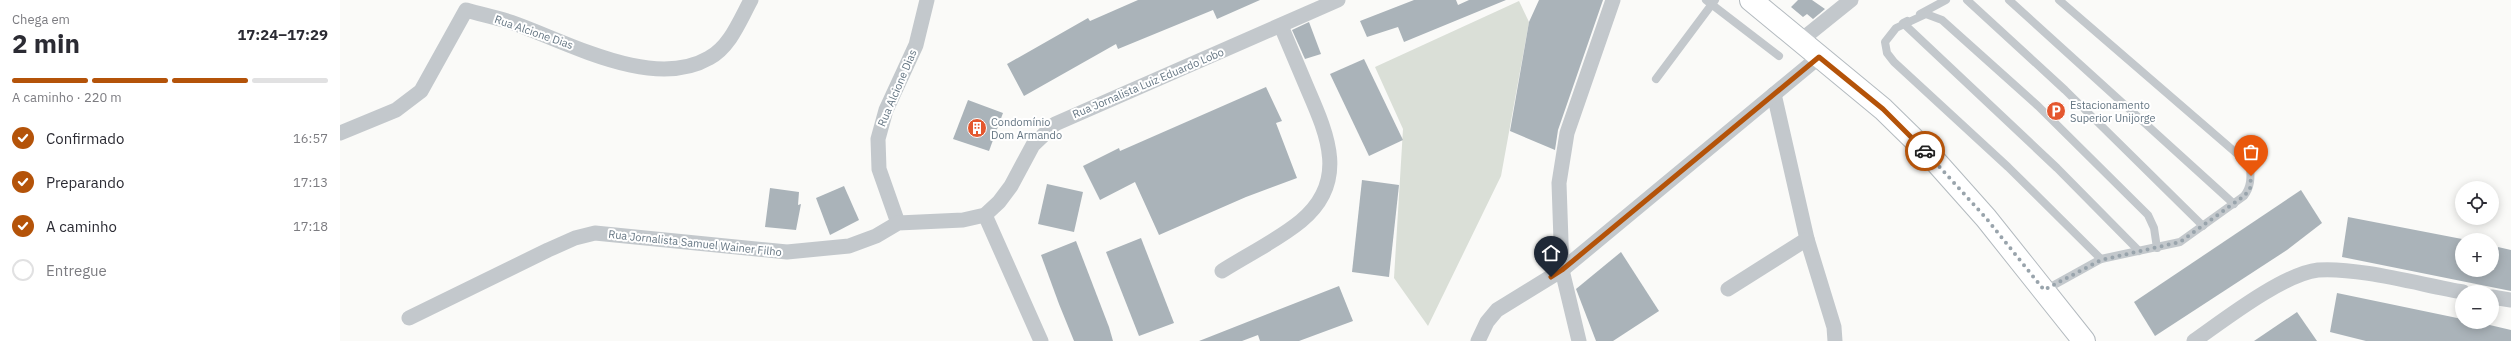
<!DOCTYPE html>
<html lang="pt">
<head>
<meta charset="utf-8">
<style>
  :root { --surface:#fff; --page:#f2f2f3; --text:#2b2b33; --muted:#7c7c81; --line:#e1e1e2; --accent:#b45309 }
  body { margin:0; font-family:"IBM Plex Sans",sans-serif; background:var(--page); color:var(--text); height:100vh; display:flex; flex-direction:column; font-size:15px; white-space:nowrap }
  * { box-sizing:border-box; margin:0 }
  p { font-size:13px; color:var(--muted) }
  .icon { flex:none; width:22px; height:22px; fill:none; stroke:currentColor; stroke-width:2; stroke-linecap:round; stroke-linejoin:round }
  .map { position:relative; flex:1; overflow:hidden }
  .panel { display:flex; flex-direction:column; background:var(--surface); width:340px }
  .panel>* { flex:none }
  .tools { position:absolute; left:2115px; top:181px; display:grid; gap:8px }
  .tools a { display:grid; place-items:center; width:44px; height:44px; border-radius:50%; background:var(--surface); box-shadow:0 2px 10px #0003; font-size:20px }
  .pin { position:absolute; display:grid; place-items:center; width:34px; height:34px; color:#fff; margin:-41px -17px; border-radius:50% 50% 50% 0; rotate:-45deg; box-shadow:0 0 4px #0007 }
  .pin .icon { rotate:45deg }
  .courier { position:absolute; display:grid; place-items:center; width:40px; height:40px; margin:-20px; border:3px solid #b45309; border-radius:50%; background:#fff; color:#222; box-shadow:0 1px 5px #0007 }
  .overview em { font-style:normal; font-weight:800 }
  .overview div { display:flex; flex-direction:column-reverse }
  .overview { display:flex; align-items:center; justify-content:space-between; height:68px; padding:0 12px }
  h1 { font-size:26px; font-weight:800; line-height:30px }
  .bar { display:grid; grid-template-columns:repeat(4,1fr); gap:6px 4px; align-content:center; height:48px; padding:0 12px }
  .bar i { height:5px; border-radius:3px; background:var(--line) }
  .bar .active { background:var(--accent) }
  .bar p { grid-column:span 4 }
  ol { padding:0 12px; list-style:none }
  li { display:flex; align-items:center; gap:12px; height:44px }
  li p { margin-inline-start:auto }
  li .icon { padding:4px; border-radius:50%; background:var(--accent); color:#fff; stroke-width:4 }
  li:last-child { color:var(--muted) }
  li i { width:22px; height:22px; border:2px solid var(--line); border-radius:50% }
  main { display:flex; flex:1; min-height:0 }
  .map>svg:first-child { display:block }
</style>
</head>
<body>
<main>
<section class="panel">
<div class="overview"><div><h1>2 min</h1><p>Chega em</p></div><em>17:24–17:29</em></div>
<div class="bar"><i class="active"></i><i class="active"></i><i class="active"></i><i></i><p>A caminho · 220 m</p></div>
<ol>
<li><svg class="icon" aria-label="check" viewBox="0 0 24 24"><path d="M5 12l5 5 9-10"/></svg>Confirmado<p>16:57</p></li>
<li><svg class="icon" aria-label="check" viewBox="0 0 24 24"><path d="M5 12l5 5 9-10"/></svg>Preparando<p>17:13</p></li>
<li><svg class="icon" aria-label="check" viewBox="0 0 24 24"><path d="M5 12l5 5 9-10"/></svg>A caminho<p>17:18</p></li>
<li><i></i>Entregue</li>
</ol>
</section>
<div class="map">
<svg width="2171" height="341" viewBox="0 0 2171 341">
  <rect width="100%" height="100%" fill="#fafaf8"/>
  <!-- green -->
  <path fill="#dadfd7" d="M1179,1L1189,22L1161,176L1088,326L1054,278L1063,129L1035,67Z"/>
  <!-- building -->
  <g fill="#aab3b9">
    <path d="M798,0H920L877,19L873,10L778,49L776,44L684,96L667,64L748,18L750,21Z"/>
    <path d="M1074,0H1116L1118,5L1129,0H1166L1064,42L1058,27L1027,37L1020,21Z"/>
    <path d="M1199,0H1263L1218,130L1215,150L1170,131L1189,22Z"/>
    <path d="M1458,0H1472L1485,9L1473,19L1467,14L1463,17L1451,7Z"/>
    <path d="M969,22L981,54L965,59L952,30Z"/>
    <path d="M1024,59L1063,140L1029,156L990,74Z"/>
    <path d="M926,87L942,121L936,123L957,178L906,197L819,235L795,182L760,200L743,166L779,148L780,151Z"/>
    <path d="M628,100L663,113L649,151L613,139Z"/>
    <path d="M1022,180L1059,185L1049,277L1012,272Z"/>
    <path d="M707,184L743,192L734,232L698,224Z"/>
    <path d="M504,186L519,220L490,235L476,198Z"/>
    <path d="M430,188L459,192L458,205L461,204L456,230L425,227Z"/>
    <path d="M1961,190L1982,223L1947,250L1815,336L1794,302Z"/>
    <path d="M2008,217L2122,239V270H2154L2158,247L2171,250V291L2002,257Z"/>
    <path d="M801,238L834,323L799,336L766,252Z"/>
    <path d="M736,241L769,327L773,341H734L719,304L701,255Z"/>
    <path d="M1281,252L1319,311L1273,341H1256L1236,289Z"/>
    <path d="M999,286L1013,321L959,341H920L918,335L902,341H859Z"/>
    <path d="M1997,293L2122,319V322H2137L2171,330V341H2026L1990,332Z"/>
    <path d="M1957,312L1977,341H1914Z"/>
  </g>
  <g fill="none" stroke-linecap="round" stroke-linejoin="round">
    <defs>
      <path id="secondary" d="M1411,0L1543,109L1589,154L1646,218L1744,341"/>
    </defs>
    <!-- secondary casing -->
    <use href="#secondary" stroke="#b3babf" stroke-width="24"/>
    <!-- lane -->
    <g stroke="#c3c8cc" stroke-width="8">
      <path d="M1366,0L1439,56"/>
      <path d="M1627,0L1725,90L1863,226"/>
      <path d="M1669,0L1894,204"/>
      <path d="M1580,14L1606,0"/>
      <path d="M1567,21L1563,23L1717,168L1799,251"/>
      <path d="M1316,79L1375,0"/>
      <path d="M1761,259L1668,167L1554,62L1547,53L1545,42L1556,28L1586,14L1602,20L1698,106L1808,215L1814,228L1817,248"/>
      <path d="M1705,290L1761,259L1840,242L1904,196C1911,187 1911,178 1910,166L1902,158L1719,0"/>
    </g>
    <!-- street -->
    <g stroke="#c3c8cc" stroke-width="15">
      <path d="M1460,41L1511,0"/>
      <path d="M1434,94L1467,239L1494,327L1495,341"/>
      <path d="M0,133L56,110L81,91L126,10C143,15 160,18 176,24C231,44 314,90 369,58C390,47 400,20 411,0"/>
      <path d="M645,215L701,341"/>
      <path d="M558,223L539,169L538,139L546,110L576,45L587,0"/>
      <path d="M882,271C907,255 938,240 961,221C1008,182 988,136 968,90C959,69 950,47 941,26"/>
      <path d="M1388,289L1467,239"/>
      <path d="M2152,297L2171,300"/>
      <path d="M69,318L208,250L235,238L255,233L447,252L509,246L536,236L558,223L623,220L645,215L659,202L671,186L693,145L715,124L998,0"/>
      <path d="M1138,341L1147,322L1157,310L1222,270L1479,57"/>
      <path d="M1239,341L1222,270L1219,183L1227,133L1273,0"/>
      <path d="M1854,341C1884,320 1943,274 1978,270C2018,267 2082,285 2123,292"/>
    </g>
    <!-- secondary -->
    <use href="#secondary" stroke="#fff" stroke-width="22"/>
  </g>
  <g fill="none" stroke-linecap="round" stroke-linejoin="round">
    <!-- done -->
    <path stroke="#99a4ac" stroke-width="4" stroke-dasharray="0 7.2" d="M1585,151L1646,218L1704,290L1761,260L1840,242L1904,196L1910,189L1911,176"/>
    <!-- route -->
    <path stroke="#b45309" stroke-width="5" d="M1211,277L1222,270L1479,57L1543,109L1585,151"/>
  </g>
  <!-- icons -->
  <defs>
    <symbol id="parking-disc" viewBox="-11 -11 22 22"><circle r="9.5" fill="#e4572e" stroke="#fff"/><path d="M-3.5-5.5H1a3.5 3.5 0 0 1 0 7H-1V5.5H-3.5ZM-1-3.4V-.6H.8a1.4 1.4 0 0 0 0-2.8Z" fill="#fff"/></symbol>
    <symbol id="building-disc" viewBox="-11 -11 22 22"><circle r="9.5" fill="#e4572e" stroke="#fff"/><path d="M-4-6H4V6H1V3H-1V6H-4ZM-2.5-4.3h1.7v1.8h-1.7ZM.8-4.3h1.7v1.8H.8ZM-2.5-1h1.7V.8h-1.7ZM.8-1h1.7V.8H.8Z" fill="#fff"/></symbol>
  </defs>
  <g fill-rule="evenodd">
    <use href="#parking-disc" x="1705" y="100" width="22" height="22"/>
    <use href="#building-disc" x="626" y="117" width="22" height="22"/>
  </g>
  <g text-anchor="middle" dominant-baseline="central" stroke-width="4" stroke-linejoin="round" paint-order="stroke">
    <!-- street labels -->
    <g font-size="11" fill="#657683" stroke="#fff">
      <text transform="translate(194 32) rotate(19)">Rua Alcione Dias</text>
      <text transform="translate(808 83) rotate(-23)">Rua Jornalista Luiz Eduardo Lobo</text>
      <text transform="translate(557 88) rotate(-67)">Rua Alcione Dias</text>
      <text transform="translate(355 243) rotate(6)">Rua Jornalista Samuel Wainer Filho</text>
    </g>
    <!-- poi labels -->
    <g font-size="11" fill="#657683" stroke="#fff" text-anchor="start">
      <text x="1730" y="105">Estacionamento<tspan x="1730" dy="13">Superior Unijorge</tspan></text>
      <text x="651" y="122">Condomínio<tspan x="651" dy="13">Dom Armando</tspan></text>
    </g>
  </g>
</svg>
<div class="tools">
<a><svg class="icon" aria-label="locate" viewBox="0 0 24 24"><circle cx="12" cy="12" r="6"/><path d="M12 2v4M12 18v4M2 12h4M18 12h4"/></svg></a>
<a>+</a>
<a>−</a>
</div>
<div class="pin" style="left:1911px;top:176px;background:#ea580c"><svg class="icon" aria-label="bag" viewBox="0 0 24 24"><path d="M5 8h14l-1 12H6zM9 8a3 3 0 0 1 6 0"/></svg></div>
<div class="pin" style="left:1211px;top:277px;background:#1f2937"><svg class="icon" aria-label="home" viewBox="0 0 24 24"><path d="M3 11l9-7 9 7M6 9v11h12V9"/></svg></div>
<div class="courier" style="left:1585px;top:151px"><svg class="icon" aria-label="car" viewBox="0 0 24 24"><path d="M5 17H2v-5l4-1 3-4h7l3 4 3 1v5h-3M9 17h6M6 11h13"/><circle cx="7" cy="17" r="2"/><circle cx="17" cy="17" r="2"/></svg></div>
</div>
</main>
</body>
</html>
